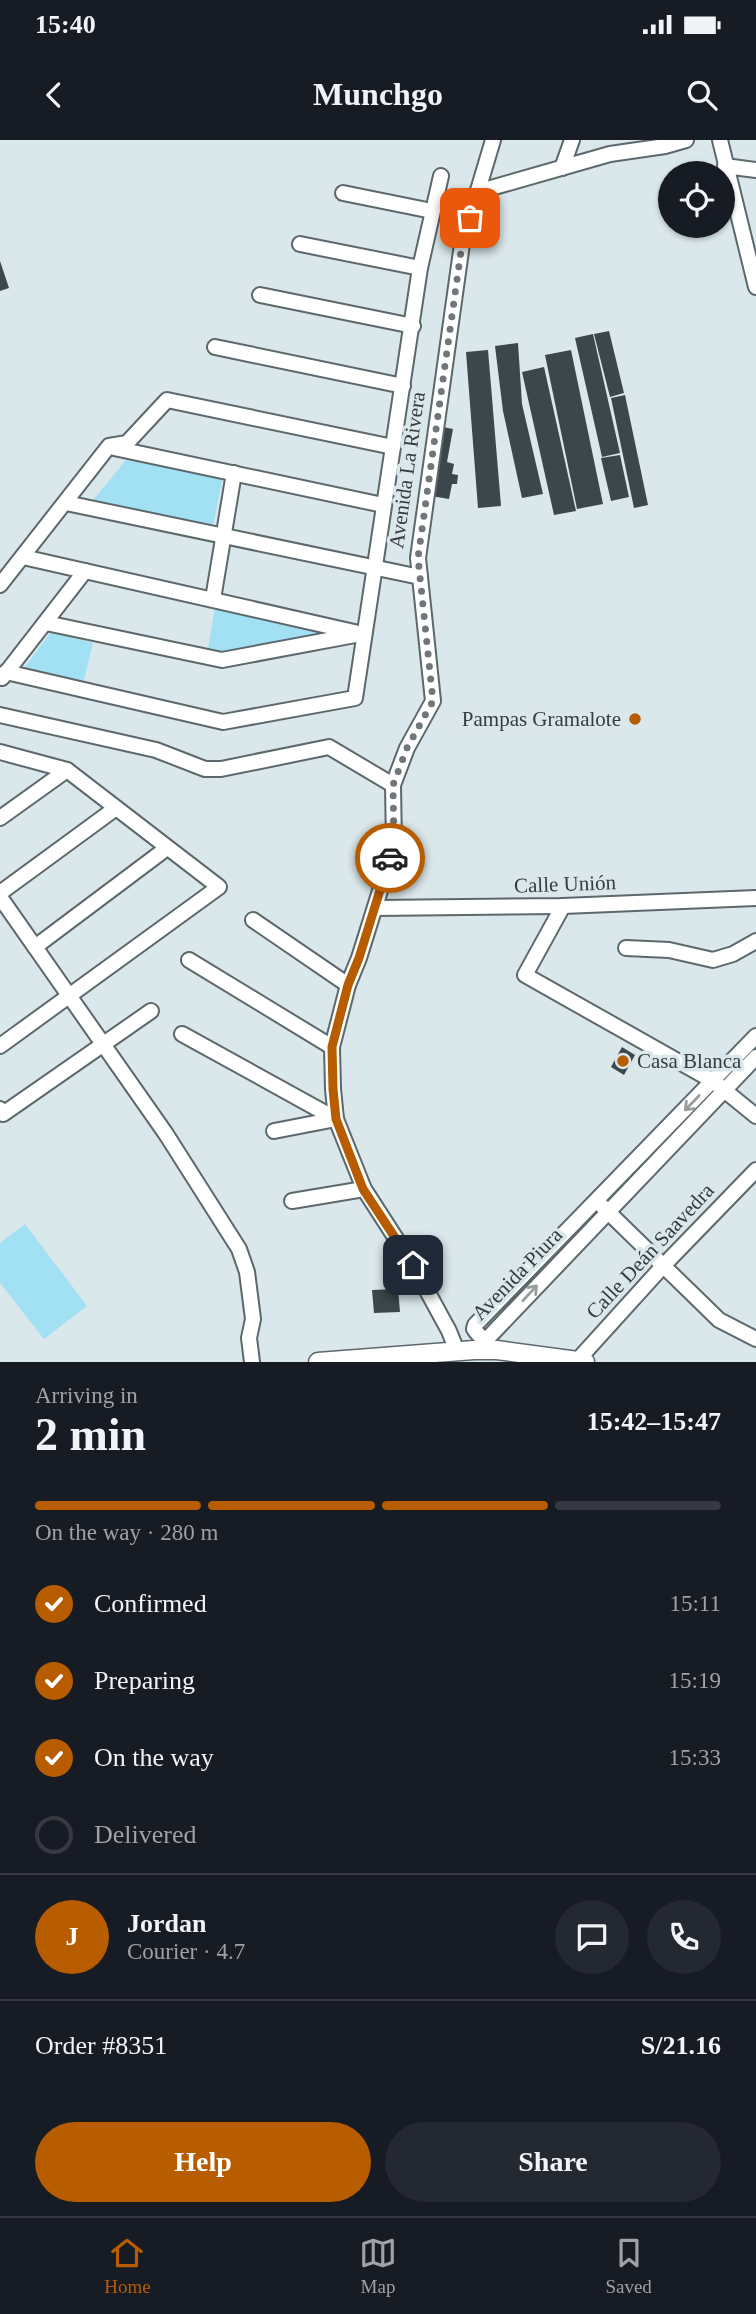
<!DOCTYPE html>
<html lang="en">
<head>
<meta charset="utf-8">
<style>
  :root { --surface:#171b24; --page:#242831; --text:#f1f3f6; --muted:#9ea1a6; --line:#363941; --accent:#b85c00 }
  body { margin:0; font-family:"Times New Roman",serif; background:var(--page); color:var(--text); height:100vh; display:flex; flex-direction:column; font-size:26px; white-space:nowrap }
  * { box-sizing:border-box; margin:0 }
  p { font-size:23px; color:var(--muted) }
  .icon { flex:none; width:38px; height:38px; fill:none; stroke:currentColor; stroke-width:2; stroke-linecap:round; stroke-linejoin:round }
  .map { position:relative; height:1222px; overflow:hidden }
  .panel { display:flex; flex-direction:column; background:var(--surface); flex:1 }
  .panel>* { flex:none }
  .controls { position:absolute; left:658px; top:21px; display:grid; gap:14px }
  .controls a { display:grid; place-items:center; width:77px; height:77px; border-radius:50%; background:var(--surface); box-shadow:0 2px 5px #0004; font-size:35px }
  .pin { position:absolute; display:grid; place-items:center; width:60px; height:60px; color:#fff; margin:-30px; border-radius:14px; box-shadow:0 4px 10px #0006 }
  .courier { position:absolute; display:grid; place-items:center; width:70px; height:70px; margin:-35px; border:5px solid #b85c00; border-radius:50%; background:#fff; color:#222; box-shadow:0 2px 9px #0007 }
  .summary em { font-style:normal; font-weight:700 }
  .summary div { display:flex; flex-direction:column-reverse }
  .summary { display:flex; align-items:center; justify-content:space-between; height:119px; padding:0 35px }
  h1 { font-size:46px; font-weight:700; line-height:52px }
  .bar { display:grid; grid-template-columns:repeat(4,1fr); gap:10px 7px; align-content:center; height:84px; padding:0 35px }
  .bar i { height:9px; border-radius:5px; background:var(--line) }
  .bar .selected { background:var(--accent) }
  .bar p { grid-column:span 4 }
  .line { display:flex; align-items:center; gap:18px; padding:0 35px; border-top:2px solid var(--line) }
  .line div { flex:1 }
  .round { display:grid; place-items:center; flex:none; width:74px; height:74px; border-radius:37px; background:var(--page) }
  ol { padding:0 35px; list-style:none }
  li { display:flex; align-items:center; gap:21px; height:77px }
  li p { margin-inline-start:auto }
  li .icon { padding:7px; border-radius:50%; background:var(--accent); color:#fff; stroke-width:4 }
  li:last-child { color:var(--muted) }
  li i { width:38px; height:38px; border:4px solid var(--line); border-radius:50% }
  .action { display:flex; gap:14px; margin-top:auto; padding:14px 35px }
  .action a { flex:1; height:80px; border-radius:42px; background:var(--accent); color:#fff; font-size:28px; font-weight:700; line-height:80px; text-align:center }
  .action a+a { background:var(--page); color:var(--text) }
  .status { display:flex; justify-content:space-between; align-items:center; height:49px; padding:0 35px; background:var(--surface); direction:ltr }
  .status svg { height:19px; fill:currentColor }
  header { display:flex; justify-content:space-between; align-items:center; height:91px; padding:0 35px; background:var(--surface); font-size:32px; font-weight:700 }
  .dock { display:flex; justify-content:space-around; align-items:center; height:98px; border-top:2px solid var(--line); background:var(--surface); font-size:19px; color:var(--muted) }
  .dock a { display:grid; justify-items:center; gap:4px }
  .dock .selected { color:var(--accent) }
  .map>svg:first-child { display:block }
</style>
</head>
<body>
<div class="status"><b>15:40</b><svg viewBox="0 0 49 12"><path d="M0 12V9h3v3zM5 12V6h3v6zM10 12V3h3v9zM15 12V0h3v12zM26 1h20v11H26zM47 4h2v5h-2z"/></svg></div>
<header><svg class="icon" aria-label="back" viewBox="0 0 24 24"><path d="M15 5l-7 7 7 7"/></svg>Munchgo<svg class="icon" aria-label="search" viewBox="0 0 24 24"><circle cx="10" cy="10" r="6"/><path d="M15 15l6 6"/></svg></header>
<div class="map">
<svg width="756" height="1222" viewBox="0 0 756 1222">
  <rect width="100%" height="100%" fill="#dae7eb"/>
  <!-- green -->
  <g fill="#a2e1f3">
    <path d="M126,320L223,336L213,386L93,360Z"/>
    <path d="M215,468L348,493L220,517L207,514Z"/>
    <path d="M51,492L93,503L84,540L22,531Z"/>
    <path d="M25,1084L87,1166L44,1199L0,1143V1103Z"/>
  </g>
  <!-- building -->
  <g fill="#3c474b">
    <path d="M0,121L9,148L0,151Z"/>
    <path d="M609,191L624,253L610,257L594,194Z"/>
    <path d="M593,194L620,313L602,317L575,198Z"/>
    <path d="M518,203L522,264L543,354L522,358L503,271L495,206Z"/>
    <path d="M488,210L501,366L478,368L466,212Z"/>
    <path d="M571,210L603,364L577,369L545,215Z"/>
    <path d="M544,227L576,371L554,375L522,232Z"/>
    <path d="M625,255L648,365L634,368L611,258Z"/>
    <path d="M443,287L453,289L447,322L454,324L452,334L458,335L457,344H452L449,359L431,356Z"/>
    <path d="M620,315L629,357L611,361L601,318Z"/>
    <path d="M622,907L635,915L624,935L611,927Z"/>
    <path d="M398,1149L400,1172L374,1173L372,1150Z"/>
  </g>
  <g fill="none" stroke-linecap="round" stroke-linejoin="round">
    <defs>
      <g id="minor">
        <path d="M720,0L756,147"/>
        <path d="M725,26L756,30"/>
        <path d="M562,28L572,0"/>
        <path d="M477,52L610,14L665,6L686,0"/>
        <path d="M343,53L432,71"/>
        <path d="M300,104L420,128"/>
        <path d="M260,155L413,186"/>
        <path d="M215,207L403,246"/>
        <path d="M114,308L383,365"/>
        <path d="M66,363L420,437"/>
        <path d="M23,417L363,494"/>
        <path d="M0,445L109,306L127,303L167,260L393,307"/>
        <path d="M213,459L234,333"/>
        <path d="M46,483L222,520L355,495"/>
        <path d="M6,532L223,582L355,558L420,128L441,36"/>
        <path d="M2,538L85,431"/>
        <path d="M0,575L156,610L205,629H221L329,607L393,645"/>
        <path d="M0,612L67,630L219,747L0,906"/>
        <path d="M0,678L67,630"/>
        <path d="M0,753L116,668"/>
        <path d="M0,757L166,994L239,1109L247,1132L253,1179L249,1198L252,1222"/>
        <path d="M563,766L525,835L713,941L756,976"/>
        <path d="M375,768L563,766L756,758"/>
        <path d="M253,780L348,845"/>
        <path d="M35,807L167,708"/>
        <path d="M626,808L669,810L713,820L733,814L756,801"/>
        <path d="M189,820L332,907"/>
        <path d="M182,894L336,979"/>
        <path d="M756,896L475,1185L474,1189C478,1194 482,1200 488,1198L756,917"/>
        <path d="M0,969L3,974L151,871"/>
        <path d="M274,991L336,979"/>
        <path d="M292,1061L364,1049"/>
        <path d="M602,1066L719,1180L756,1199"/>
        <path d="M457,1211L449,1191L413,1125L364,1049L336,979L333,949L332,907L348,845L359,818L394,706L393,645L407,608L433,561L418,418L462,104L493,0"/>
        <path d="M576,1222L663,1126L756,1030"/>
      </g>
      <path id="major" d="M318,1222L474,1210H497L585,1222"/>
    </defs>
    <!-- minor casing -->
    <use href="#minor" stroke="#5c686b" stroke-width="18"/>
    <!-- major casing -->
    <use href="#major" stroke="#5c686b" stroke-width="21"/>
    <!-- minor -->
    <use href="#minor" stroke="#fff" stroke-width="14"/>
    <!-- major -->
    <use href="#major" stroke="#fff" stroke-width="18"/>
  </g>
  <!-- one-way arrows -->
  <defs><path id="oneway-shaft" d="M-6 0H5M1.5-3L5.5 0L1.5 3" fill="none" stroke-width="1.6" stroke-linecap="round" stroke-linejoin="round" transform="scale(1.75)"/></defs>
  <g stroke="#9a9d9e">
    <use href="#oneway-shaft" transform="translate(692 963) rotate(134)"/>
    <use href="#oneway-shaft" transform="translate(530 1153) rotate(-47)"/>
  </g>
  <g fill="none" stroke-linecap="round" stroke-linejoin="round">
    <!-- done -->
    <path stroke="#6f777a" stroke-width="7" stroke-dasharray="0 12.6" d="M390,718L394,706L393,645L407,608L433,561L418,418L462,104L470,78"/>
    <!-- route -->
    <path stroke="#b85c00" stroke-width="9" d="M390,718L359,818L348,845L332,907L333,949L336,979L363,1049L413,1125"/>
  </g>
  <!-- markers -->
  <g fill="#b85c00" stroke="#dae7eb" stroke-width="2.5">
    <circle cx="635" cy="579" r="7"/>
    <circle cx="623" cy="921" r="7"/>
  </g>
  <g text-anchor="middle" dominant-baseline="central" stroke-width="7" stroke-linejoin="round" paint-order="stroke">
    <!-- street labels -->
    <g font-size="21" fill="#363b3d" stroke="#dae7eb">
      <text transform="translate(407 330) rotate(-82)">Avenida La Rivera</text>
      <text transform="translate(565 744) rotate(-2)">Calle Unión</text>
      <text transform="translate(650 1111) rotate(-47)">Calle Deán Saavedra</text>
      <text transform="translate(517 1134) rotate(-46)">Avenida Piura</text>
    </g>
    <!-- poi labels -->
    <g font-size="21" fill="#363b3d" stroke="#dae7eb" text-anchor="end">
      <text x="621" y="579">Pampas Gramalote</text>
      <text x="637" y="921" text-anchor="start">Casa Blanca</text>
    </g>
  </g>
</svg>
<div class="controls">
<a><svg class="icon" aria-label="locate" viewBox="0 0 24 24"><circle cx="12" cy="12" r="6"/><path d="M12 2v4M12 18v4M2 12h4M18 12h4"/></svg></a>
</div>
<div class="pin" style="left:470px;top:78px;background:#ea580c"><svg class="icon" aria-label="bag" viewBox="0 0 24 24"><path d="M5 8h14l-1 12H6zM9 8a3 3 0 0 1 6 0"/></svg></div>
<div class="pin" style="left:413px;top:1125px;background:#1f2937"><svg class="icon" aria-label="home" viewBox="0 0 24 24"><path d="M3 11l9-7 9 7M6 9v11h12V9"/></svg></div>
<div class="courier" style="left:390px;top:718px"><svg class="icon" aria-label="car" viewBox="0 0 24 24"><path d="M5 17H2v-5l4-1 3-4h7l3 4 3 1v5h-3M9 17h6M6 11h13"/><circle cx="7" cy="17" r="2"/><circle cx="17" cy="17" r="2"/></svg></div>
</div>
<section class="panel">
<div class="summary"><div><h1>2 min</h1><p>Arriving in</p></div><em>15:42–15:47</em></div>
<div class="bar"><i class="selected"></i><i class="selected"></i><i class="selected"></i><i></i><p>On the way · 280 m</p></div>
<ol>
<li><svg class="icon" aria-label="check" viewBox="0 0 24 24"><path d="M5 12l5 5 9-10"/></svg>Confirmed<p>15:11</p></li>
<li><svg class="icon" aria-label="check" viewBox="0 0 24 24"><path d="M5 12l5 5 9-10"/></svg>Preparing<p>15:19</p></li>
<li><svg class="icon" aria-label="check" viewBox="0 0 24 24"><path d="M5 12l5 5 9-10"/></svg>On the way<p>15:33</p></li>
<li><i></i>Delivered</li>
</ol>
<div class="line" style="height:126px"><b class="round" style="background:var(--accent);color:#fff">J</b><div><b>Jordan</b><p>Courier · 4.7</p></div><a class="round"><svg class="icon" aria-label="chat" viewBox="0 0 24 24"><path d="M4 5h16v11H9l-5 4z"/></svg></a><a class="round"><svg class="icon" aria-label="phone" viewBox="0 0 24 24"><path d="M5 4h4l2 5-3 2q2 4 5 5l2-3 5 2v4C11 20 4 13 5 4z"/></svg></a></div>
<div class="line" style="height:91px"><div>Order #8351</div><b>S/21.16</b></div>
<div class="action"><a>Help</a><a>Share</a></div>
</section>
<nav class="dock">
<a class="selected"><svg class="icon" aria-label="home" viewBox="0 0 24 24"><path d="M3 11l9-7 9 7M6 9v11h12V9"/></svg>Home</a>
<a><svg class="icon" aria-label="map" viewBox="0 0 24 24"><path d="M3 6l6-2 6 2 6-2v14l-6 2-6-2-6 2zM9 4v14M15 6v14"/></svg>Map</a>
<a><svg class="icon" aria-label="saved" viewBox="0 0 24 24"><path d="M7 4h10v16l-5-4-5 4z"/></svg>Saved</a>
</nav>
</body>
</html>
